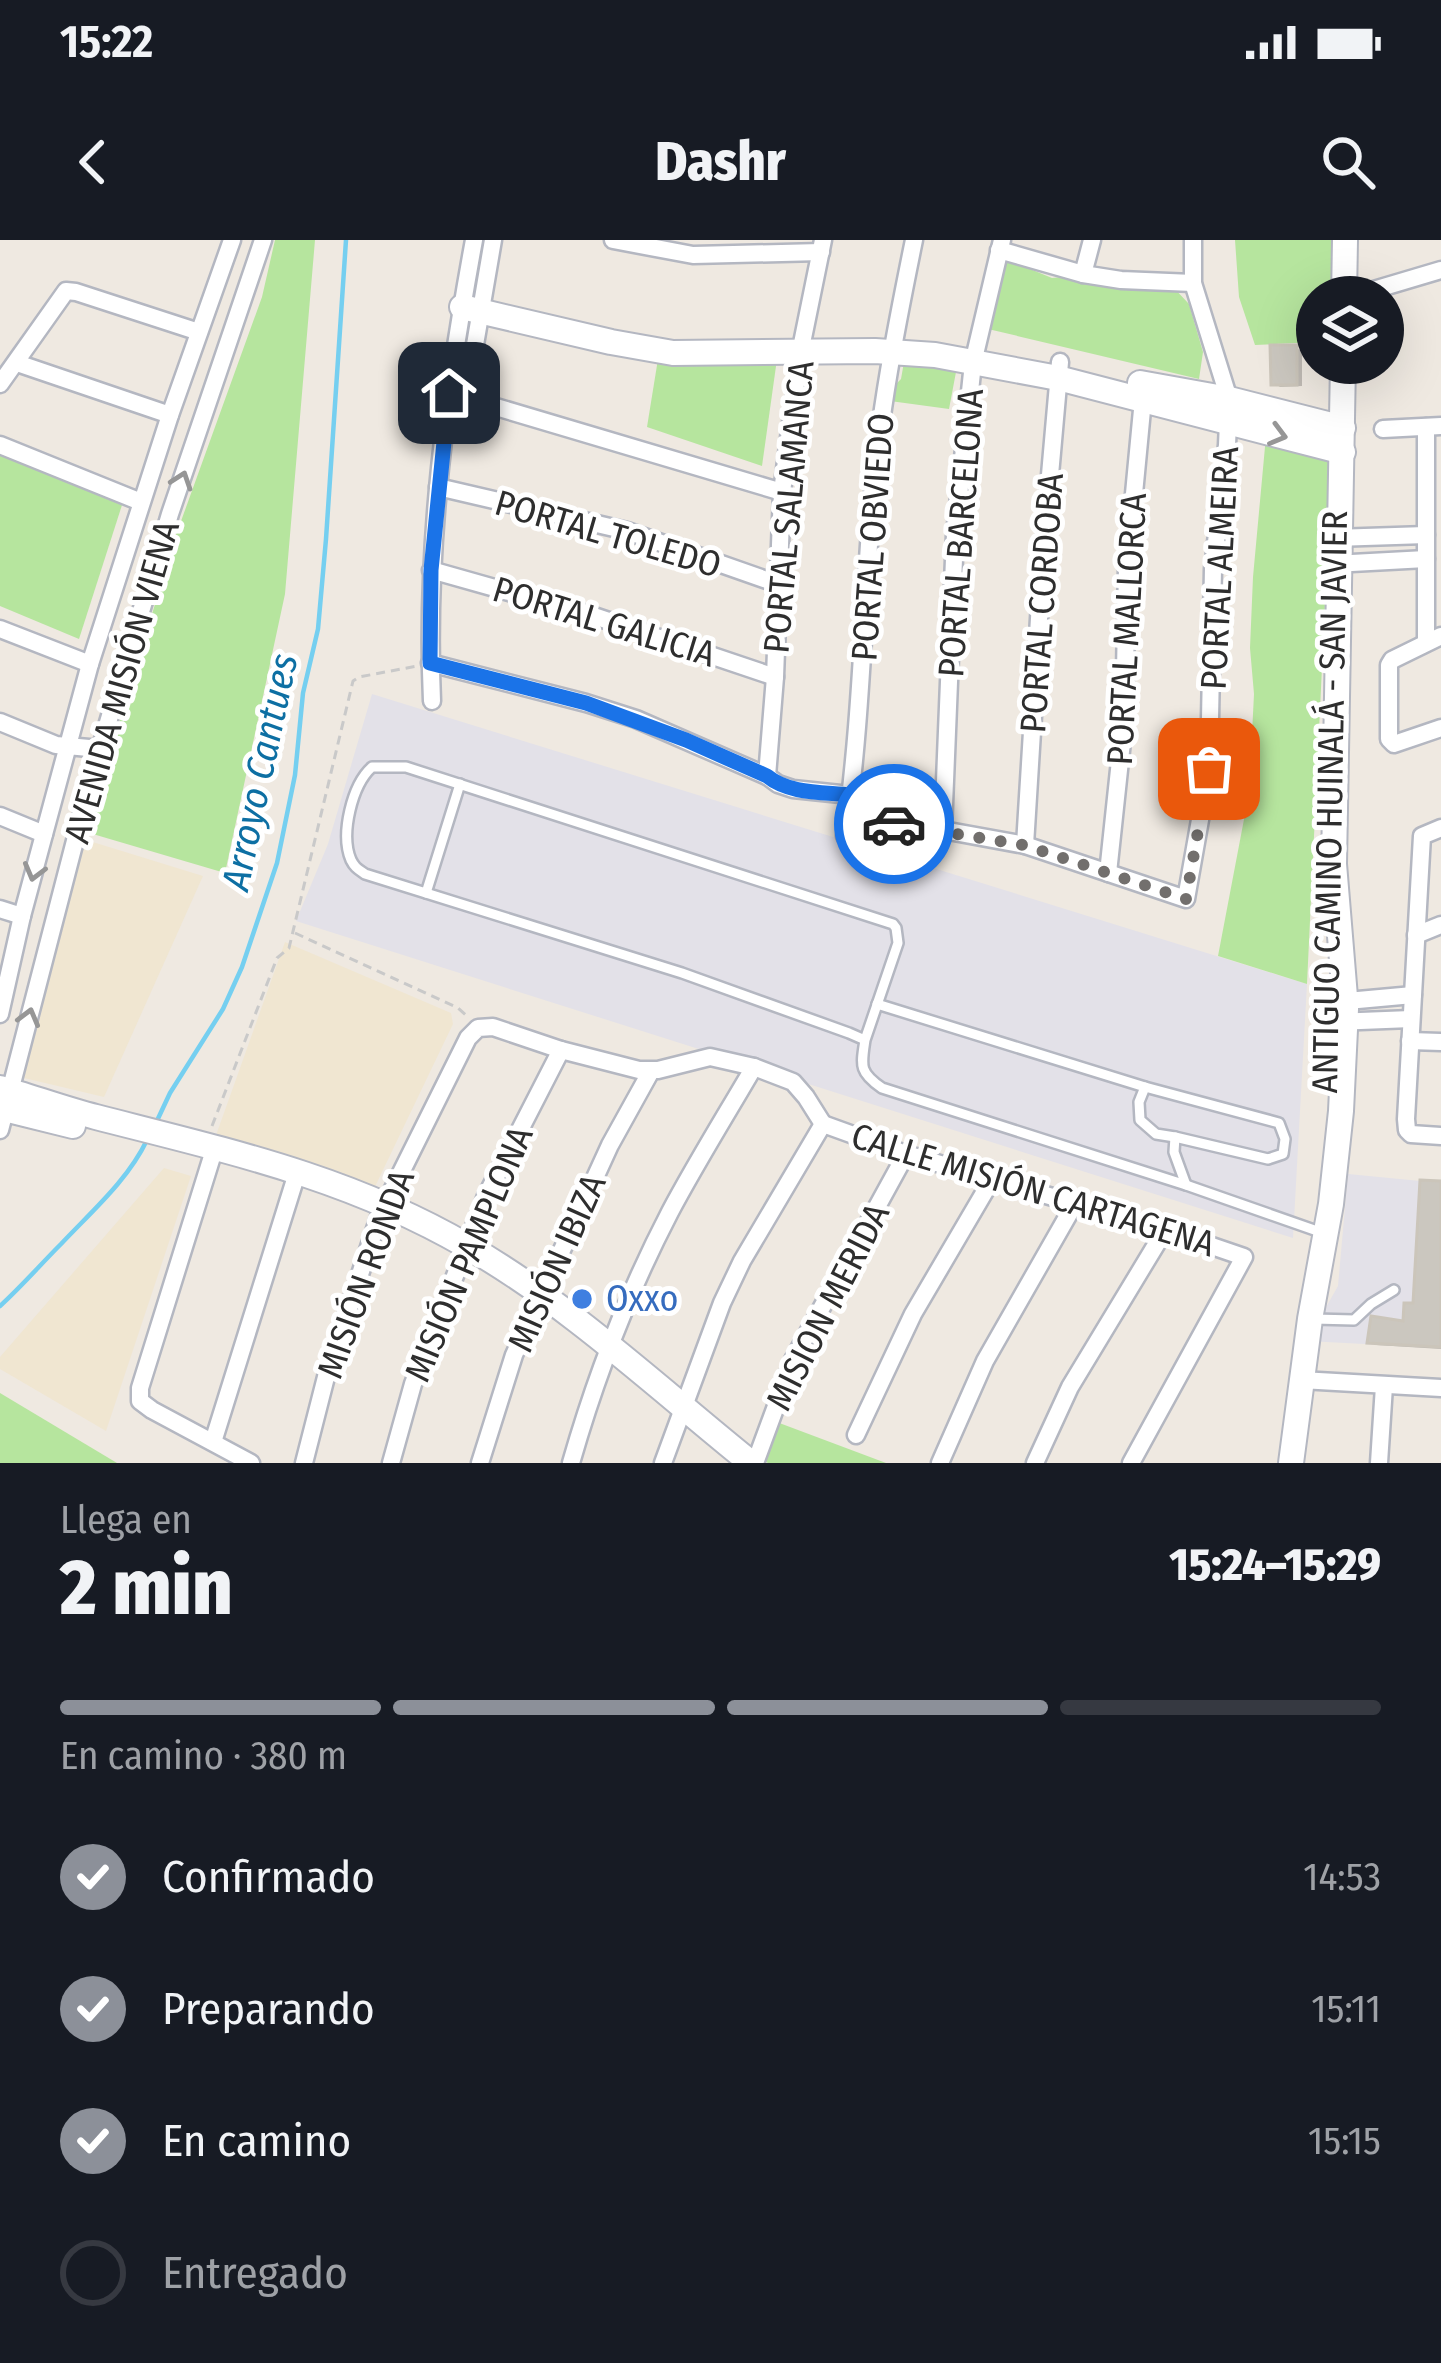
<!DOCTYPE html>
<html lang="es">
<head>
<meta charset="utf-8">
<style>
  :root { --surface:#171b24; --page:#242831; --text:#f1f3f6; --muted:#9ea1a6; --line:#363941; --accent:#8c9099 }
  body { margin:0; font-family:"Fira Sans Condensed",sans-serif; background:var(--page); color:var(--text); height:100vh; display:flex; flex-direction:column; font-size:45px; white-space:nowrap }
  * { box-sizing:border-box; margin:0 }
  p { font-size:39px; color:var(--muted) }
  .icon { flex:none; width:66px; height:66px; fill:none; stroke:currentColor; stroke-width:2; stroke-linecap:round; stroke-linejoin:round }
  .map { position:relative; height:1223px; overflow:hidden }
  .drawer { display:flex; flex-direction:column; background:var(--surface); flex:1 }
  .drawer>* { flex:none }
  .fabs { position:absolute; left:1296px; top:36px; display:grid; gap:24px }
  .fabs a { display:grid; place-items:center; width:108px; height:108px; border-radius:50%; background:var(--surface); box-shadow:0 12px 48px #0002; font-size:60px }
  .pin { position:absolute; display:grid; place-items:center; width:102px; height:102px; color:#fff; margin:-51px; border-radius:24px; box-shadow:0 6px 18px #0006 }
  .courier { position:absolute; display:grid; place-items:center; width:120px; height:120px; margin:-60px; border:9px solid #1a73e8; border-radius:50%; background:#fff; color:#222; box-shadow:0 3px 15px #0007 }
  .head em { font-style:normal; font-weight:800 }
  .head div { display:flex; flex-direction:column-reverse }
  .head { display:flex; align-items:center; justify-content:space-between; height:204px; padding:0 60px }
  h1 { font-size:78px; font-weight:800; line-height:90px }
  .bar { display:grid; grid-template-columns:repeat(4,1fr); gap:18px 12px; align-content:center; height:144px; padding:0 60px }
  .bar i { height:15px; border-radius:9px; background:var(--line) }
  .bar .active { background:var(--accent) }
  .bar p { grid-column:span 4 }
  ol { padding:0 60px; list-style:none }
  li { display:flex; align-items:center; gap:36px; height:132px }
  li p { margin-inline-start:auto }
  li .icon { padding:12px; border-radius:50%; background:var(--accent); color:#fff; stroke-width:4 }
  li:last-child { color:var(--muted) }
  li i { width:66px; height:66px; border:6px solid var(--line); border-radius:50% }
  .status { display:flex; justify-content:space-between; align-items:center; height:84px; padding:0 60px; background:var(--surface); direction:ltr }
  .status svg { height:33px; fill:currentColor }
  header { display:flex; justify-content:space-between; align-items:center; height:156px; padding:0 60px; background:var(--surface); font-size:54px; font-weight:800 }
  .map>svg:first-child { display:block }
</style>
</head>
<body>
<div class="status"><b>15:22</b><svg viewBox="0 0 49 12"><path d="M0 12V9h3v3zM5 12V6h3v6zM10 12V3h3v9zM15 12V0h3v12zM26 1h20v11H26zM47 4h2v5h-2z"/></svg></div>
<header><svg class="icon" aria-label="back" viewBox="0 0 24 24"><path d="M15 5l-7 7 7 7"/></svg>Dashr<svg class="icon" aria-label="search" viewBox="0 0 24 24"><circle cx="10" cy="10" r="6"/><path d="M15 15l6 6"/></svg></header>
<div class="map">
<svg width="1441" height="1223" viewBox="0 0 1441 1223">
  <rect width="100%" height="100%" fill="#efe9e1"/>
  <!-- industrial -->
  <g fill="#e3e1e8">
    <path d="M372,454L1307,744L1293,998L296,681L328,604Z"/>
    <path d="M1348,934L1441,943V1108L1307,1101L1338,1046Z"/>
  </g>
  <!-- education -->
  <g fill="#f0e6d1">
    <path d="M83,599L203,636L104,857L24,838Z"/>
    <path d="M285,702L451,773L453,784L371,955L215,898Z"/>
    <path d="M164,928L191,936L106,1191L0,1129V1117Z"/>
  </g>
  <!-- green -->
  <g fill="#b6e59e">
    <path d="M275,0H315L285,354L225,633L86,592L176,295L262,57Z"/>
    <path d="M1235,0H1331V57H1317V102L1255,105L1239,57Z"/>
    <path d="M1003,18L1052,38L1073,36L1172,46L1189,64L1203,112L1199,139L988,89Z"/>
    <path d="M658,119H777L762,226L647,187Z"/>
    <path d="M904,122L956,132L949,169L890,161L892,148L901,139Z"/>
    <path d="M1266,196L1332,216L1307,744L1218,716L1249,553L1254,454L1250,408L1253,337Z"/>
    <path d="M0,215L122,265L79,399L0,366Z"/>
    <path d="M0,1153L117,1223H0Z"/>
    <path d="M774,1181L886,1223H768L759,1218Z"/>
  </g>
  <!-- shadow -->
  <g fill="#0003">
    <path d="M1296,108L1302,111V146L1280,147L1274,143Z"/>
    <path d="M1441,944V1109L1376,1105L1370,1102L1406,1084L1415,1066Z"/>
  </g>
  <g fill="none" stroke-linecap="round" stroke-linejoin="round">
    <!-- stream -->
    <g stroke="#75cff0" stroke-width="4.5">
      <path d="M155,885L170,853L223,769L242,727L277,623L295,535L303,453L318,389L326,299L346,0"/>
      <path d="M0,1066C22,1046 40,1025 61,1004C91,972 128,940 147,900"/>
    </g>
  </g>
  <!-- building -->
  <g fill="#cbc7bf" stroke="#cbc5ba" stroke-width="3">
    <path d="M1270,105H1297V145H1271Z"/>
    <path d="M1420,940L1441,941V1107L1367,1103L1371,1076L1403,1081L1404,1063H1413Z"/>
  </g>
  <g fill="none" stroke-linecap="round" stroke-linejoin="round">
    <defs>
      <g id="lane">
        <path d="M426,653L460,544"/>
        <path d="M877,764L1145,847L1279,883L1285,899L1283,914L1268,919L1175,897L1174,912L1186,945"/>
        <path d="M865,800L898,703L896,688L893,684L406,527H372C352,545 340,594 351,620C355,628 358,629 365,634L682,733L849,793L865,800C861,826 859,832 882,848L1186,945L1323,993"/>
        <path d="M1145,847L1139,862L1140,880L1156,894L1175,897"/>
        <path d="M1314,1079L1354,1080L1371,1064L1394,1050"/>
      </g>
      <g id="street">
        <path d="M613,0L693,15L821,12"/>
        <path d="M999,10L1083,34L1121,40L1193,43"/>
        <path d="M1083,34L1092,0"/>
        <path d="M1350,57L1441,30"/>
        <path d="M17,123L170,175"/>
        <path d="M0,144L66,51L76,52L199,92"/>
        <path d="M449,153L782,252"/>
        <path d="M466,157L493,0"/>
        <path d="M1383,189L1441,186"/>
        <path d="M0,205L141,262"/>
        <path d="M438,247L627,291L778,344"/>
        <path d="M1334,298L1426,295"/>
        <path d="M1333,324L1426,319"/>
        <path d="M431,330L594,376L775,437"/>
        <path d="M0,389L90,424"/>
        <path d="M1441,396L1392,420L1389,425V499L1394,504L1441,488"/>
        <path d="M1426,402V187"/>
        <path d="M430,423L586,463L636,479L767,536L778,544L793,549L850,555"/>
        <path d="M432,461C425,306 446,152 474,0"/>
        <path d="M0,482L56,505L100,509"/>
        <path d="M767,536L775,437L782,252L800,113L823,0"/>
        <path d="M0,576L44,594"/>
        <path d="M848,577L943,590L1025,605L1186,659L1209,529L1213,329L1227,205L1229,159L1193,43V0"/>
        <path d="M1441,588L1422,596L1406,879L1407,890L1411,894L1441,896"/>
        <path d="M943,590L955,294L973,123L1002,0"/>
        <path d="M845,596C861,486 863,375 872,264C879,175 896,88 914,0"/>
        <path d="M1025,605L1043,314L1060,122"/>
        <path d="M1108,633L1124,483L1127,327L1144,149"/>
        <path d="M0,669L22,676"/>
        <path d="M1416,695L1441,685"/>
        <path d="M1336,762L1413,755"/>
        <path d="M0,774L22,676L90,424L170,175L232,0"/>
        <path d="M1335,782L1411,779"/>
        <path d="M1410,801L1441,802"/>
        <path d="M823,884L906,914L1165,990L1244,1017L1131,1223"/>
        <path d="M0,890L90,543L170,274L263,0"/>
        <path d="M215,907L140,1148V1161L152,1170L251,1223"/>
        <path d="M1301,1140L1441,1148"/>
        <path d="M856,1195L913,1074L991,941"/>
        <path d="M213,1202L298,930"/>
        <path d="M304,1223L326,1137L379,977L468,798L478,788L493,787L561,810L639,830H658L710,817L754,827L793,842L806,857L823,884"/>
        <path d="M391,1223L413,1144L486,956L561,810"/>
        <path d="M480,1223L514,1115L610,905L651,831"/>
        <path d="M571,1223C595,1139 630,1049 670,972C696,923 726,875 754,827"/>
        <path d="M663,1223L722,1063L742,1021L823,884"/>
        <path d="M755,1223L793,1120L906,914"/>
        <path d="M940,1223L985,1121L1074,965"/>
        <path d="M1035,1223L1070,1147L1165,990"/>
        <path d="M1379,1223L1384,1146"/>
      </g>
      <g id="secondary">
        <path d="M1344,57L1345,0"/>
        <path d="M462,67L611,102L673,113L875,111L935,115L1058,138L1343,212"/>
        <path d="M1140,143L1229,159L1343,188"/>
        <path d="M0,848C32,857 64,869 96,877C228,911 348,937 467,1006C570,1065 659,1149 751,1223"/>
        <path d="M0,868L73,886"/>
        <path d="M1291,1223L1310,1079L1331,964L1341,871L1346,769L1334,624L1343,123"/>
      </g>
    </defs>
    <!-- lane casing -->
    <use href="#lane" stroke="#b4b7c1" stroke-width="14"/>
    <!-- street casing -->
    <use href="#street" stroke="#b4b7c1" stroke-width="21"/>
    <!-- secondary casing -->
    <use href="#secondary" stroke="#b4b7c1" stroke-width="28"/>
    <!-- path -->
    <g stroke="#c9c9c9" stroke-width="3" stroke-dasharray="9 6" stroke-linecap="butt">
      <path d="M295,693L458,768L469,778"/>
      <path d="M212,886L277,718L289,708L353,441L359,437L417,426"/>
    </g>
    <!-- lane -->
    <use href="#lane" stroke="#fff" stroke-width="9"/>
    <!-- street -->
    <use href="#street" stroke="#fff" stroke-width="16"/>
    <!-- secondary -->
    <use href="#secondary" stroke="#fff" stroke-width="24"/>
  </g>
  <!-- one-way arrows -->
  <defs><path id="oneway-chevron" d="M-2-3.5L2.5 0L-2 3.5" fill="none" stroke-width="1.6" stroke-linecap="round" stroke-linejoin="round" transform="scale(3)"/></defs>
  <g stroke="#969696">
    <use href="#oneway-chevron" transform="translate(1278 195) rotate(15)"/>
    <use href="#oneway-chevron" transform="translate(182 240) rotate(-71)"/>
    <use href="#oneway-chevron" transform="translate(34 632) rotate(105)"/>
    <use href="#oneway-chevron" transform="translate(29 777) rotate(-75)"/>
  </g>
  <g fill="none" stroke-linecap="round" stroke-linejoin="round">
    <!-- done -->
    <path stroke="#726f6d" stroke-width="12" stroke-dasharray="0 21.6" d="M894,584L1024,605L1186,659L1209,529"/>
    <!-- route -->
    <path stroke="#1a73e8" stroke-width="15" d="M449,153L431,330L430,423L586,463L686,500L767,536C789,554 822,552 850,555L848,577L894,584"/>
  </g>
  <!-- markers -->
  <circle fill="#3f7fe0" stroke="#fff" stroke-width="4.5" cx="582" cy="1059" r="12"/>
  <g text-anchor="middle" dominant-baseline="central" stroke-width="10" stroke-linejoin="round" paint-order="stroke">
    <!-- street labels -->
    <g font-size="36" fill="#2e2e2e" stroke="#fff">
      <text transform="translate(789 267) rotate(-85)">PORTAL SALAMANCA</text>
      <text transform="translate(961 293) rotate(-86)">PORTAL BARCELONA</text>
      <text transform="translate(608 294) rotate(16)">PORTAL TOLEDO</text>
      <text transform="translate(873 297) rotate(-86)">PORTAL OBVIEDO</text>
      <text transform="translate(1220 328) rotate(-87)">PORTAL ALMEIRA</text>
      <text transform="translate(1042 363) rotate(-86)">PORTAL CORDOBA</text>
      <text transform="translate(604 382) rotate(17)">PORTAL GALICIA</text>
      <text transform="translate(1127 389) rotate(-87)">PORTAL MALLORCA</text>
      <text transform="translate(122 442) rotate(-74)">AVENIDA MISIÓN VIENA</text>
      <text transform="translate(1330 562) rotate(-89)">ANTIGUO CAMINO HUINALÁ - SAN JAVIER</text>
      <text transform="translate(1033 950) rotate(17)">CALLE MISIÓN CARTAGENA</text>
      <text transform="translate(469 1014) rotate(-67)">MISIÓN PAMPLONA</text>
      <text transform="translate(557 1023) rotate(-66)">MISIÓN IBIZA</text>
      <text transform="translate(366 1034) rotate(-70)">MISIÓN RONDA</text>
      <text transform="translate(828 1067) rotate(-63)">MISION MERIDA</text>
    </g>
    <!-- shop labels -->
    <g font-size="36" fill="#366cbe" stroke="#fff" text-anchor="start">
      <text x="606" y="1059">Oxxo</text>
    </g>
    <!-- water labels -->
    <g font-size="39" font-style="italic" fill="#0d6fa3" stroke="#fff">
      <text transform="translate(260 532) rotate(-78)">Arroyo Cantues</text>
    </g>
  </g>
</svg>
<div class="fabs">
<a><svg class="icon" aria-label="layers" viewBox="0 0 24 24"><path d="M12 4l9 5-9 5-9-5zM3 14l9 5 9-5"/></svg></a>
</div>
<div class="pin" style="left:1209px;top:529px;background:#ea580c"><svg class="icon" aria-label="bag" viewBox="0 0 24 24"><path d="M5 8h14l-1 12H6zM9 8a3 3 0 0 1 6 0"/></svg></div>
<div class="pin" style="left:449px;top:153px;background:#1f2937"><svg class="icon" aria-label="home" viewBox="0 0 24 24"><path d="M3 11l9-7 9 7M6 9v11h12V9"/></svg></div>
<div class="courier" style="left:894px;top:584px"><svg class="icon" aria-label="car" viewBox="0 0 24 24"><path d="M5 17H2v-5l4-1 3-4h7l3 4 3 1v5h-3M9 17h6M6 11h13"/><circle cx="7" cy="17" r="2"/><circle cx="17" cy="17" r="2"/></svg></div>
</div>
<section class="drawer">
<div class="head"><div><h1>2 min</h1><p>Llega en</p></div><em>15:24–15:29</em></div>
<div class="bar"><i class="active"></i><i class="active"></i><i class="active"></i><i></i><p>En camino · 380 m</p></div>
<ol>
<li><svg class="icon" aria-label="check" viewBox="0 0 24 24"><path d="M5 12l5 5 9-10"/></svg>Confirmado<p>14:53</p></li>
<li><svg class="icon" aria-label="check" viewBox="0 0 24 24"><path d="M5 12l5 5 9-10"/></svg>Preparando<p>15:11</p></li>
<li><svg class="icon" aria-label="check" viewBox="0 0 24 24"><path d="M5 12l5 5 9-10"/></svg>En camino<p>15:15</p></li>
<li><i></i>Entregado</li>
</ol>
</section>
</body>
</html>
